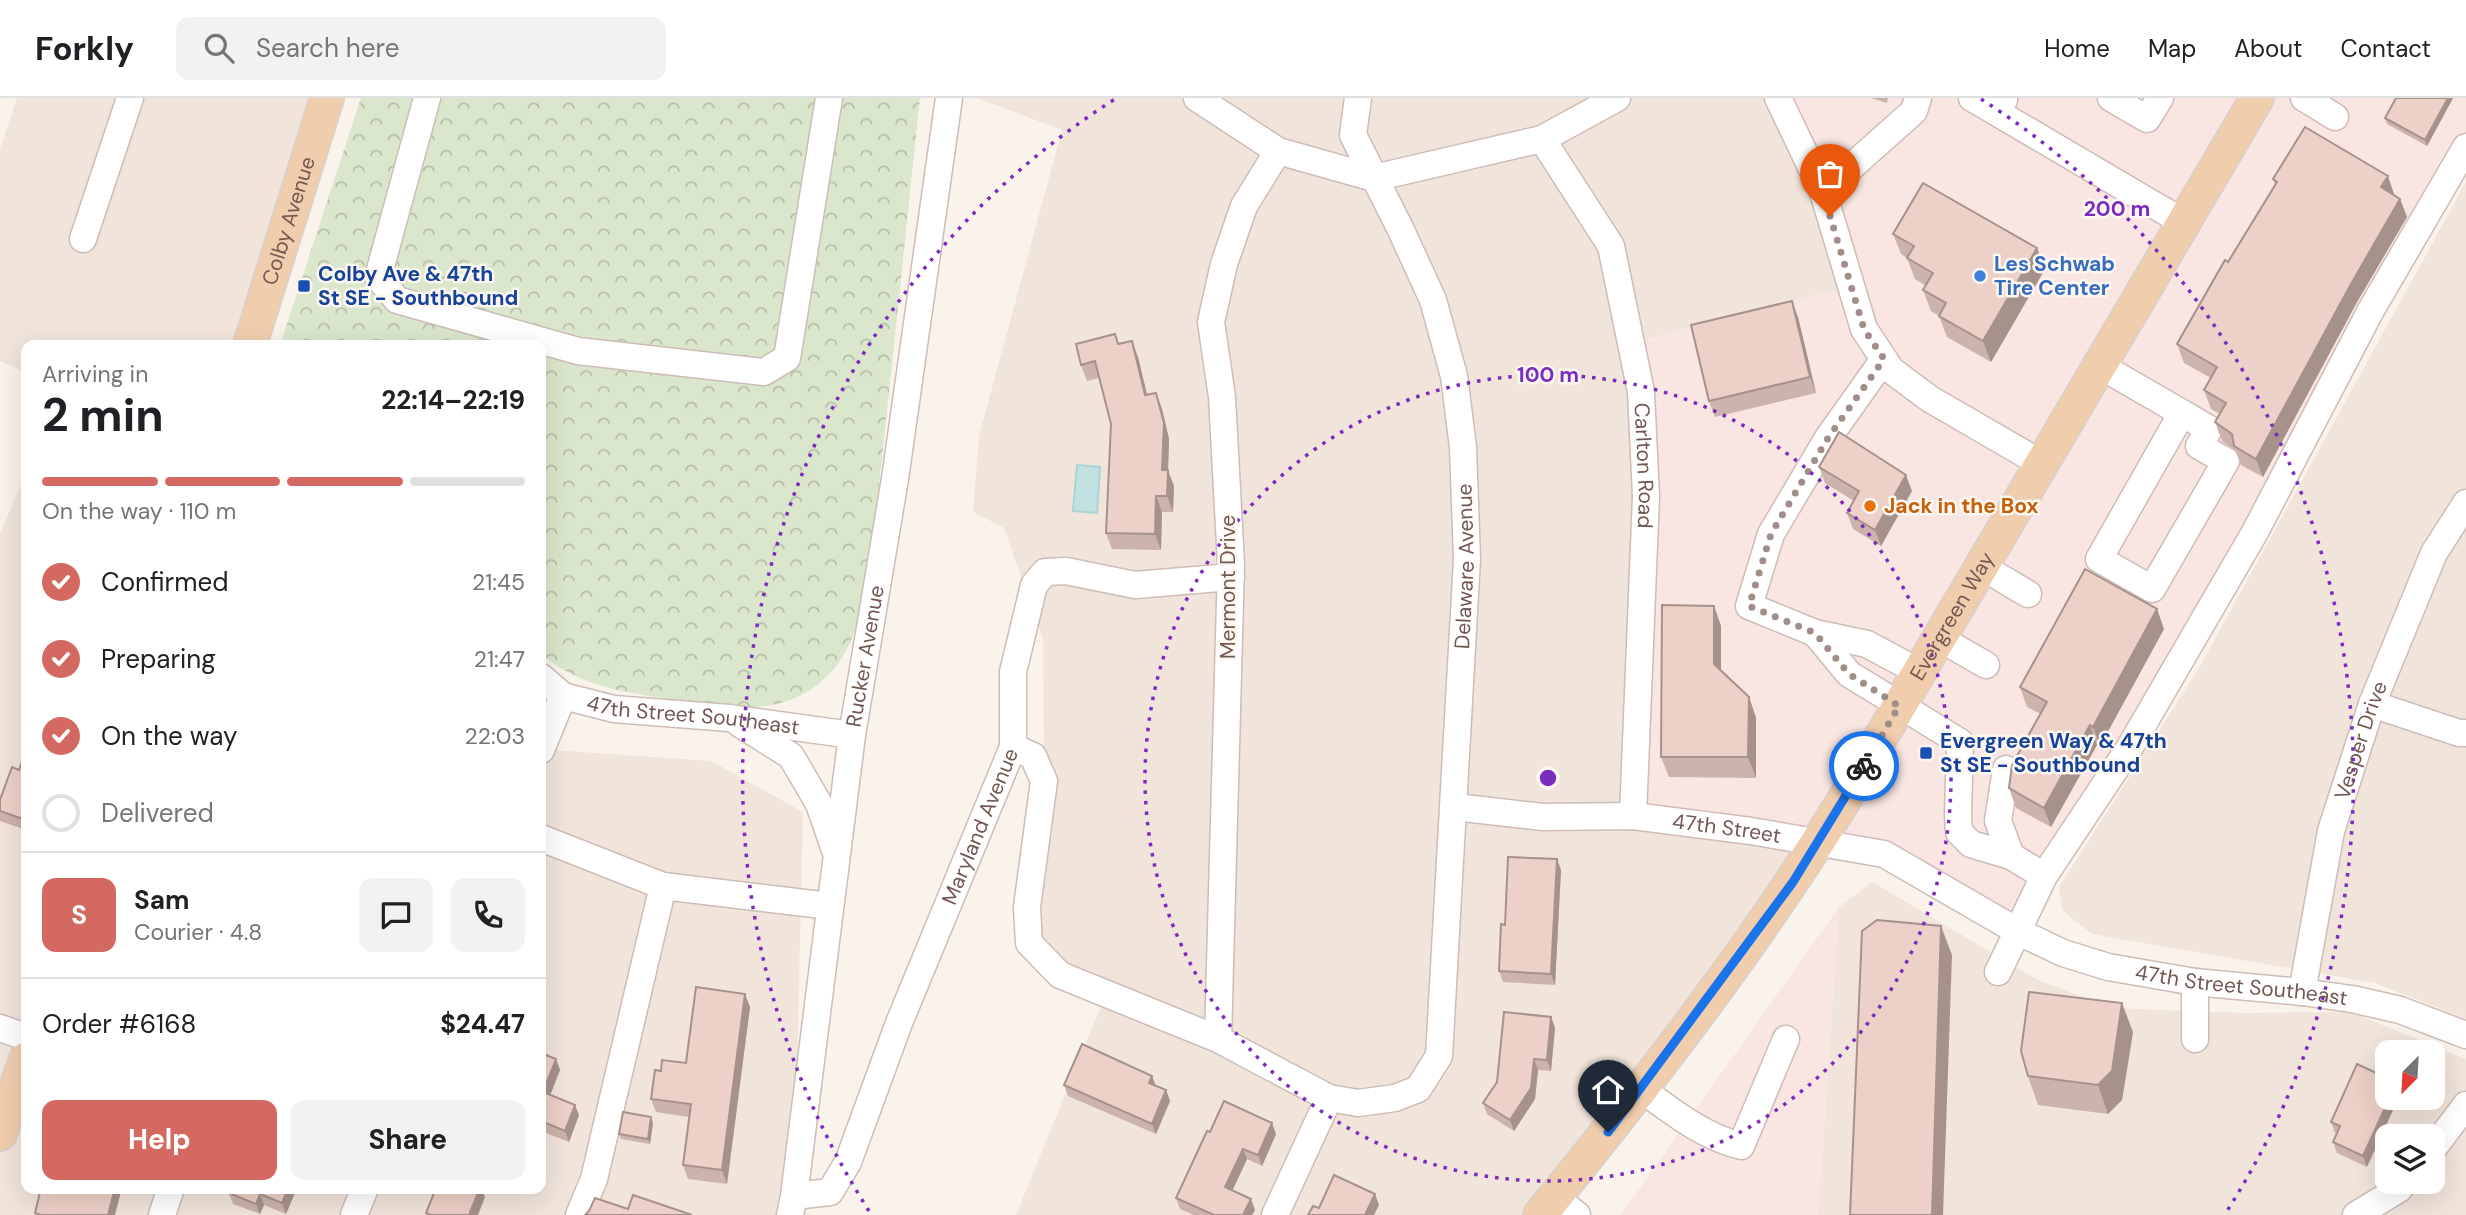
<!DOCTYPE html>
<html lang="en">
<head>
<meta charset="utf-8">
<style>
  :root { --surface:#fff; --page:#f2f2f2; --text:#202124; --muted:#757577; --line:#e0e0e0; --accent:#d46961 }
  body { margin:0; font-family:"DM Sans",sans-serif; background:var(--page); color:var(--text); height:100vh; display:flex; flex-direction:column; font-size:26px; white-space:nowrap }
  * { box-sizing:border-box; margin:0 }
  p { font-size:23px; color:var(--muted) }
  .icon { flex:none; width:38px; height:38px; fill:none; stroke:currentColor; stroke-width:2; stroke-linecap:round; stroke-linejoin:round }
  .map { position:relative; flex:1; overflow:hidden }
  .details { position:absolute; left:21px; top:242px; width:525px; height:854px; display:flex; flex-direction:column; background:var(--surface); border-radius:14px; box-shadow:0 7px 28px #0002 }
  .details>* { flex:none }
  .needle { width:46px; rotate:204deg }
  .tools { position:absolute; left:2375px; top:942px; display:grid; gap:14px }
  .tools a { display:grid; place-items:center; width:70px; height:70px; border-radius:14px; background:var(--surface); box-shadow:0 7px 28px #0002; font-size:35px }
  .pin { position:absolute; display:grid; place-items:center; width:60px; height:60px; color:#fff; margin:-72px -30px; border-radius:50% 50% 50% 0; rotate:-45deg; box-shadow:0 0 7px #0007 }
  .pin .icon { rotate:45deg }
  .courier { position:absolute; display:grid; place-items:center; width:70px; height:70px; margin:-35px; border:5px solid #1a73e8; border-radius:50%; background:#fff; color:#222; box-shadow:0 2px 9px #0007 }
  .headline em { font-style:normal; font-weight:700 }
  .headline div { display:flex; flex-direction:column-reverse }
  .headline { display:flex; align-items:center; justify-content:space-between; height:119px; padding:0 21px }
  h1 { font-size:46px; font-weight:700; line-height:52px }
  .bar { display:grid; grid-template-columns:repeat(4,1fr); gap:10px 7px; align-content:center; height:84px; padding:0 21px }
  .bar i { height:9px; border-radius:5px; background:var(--line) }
  .bar .current { background:var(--accent) }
  .bar p { grid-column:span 4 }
  .line { display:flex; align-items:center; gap:18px; padding:0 21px; border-top:2px solid var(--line) }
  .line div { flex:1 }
  .round { display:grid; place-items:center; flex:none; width:74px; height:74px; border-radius:14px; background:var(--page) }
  ol { padding:0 21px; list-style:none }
  li { display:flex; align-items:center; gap:21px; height:77px }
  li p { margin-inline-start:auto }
  li .icon { padding:7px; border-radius:50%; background:var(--accent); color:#fff; stroke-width:4 }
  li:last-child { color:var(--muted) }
  li i { width:38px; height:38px; border:4px solid var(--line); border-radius:50% }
  .action { display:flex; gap:14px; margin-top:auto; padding:14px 21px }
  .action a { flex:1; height:80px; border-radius:14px; background:var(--accent); color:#fff; font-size:28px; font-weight:700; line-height:80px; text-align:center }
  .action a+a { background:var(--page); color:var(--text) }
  header { display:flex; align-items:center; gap:42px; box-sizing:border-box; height:98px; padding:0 35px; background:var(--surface); border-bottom:2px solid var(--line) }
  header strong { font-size:33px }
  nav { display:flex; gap:38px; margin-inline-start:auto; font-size:24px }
  .search { width:490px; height:63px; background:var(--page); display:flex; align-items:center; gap:18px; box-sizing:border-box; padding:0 24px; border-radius:14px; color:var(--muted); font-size:26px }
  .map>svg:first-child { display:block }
</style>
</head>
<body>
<header>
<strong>Forkly</strong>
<div class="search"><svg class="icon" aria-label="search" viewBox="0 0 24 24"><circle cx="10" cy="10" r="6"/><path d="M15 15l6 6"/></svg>Search here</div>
<nav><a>Home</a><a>Map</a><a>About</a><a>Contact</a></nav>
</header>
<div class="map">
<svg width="2466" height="1117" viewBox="0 0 2466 1117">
  <defs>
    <pattern id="forest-crowns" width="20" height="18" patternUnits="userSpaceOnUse" patternTransform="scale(1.75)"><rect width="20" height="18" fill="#dbe7cc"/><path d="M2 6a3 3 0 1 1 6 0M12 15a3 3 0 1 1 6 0" fill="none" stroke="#b6bea8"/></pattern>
  </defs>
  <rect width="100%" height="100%" fill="#faf3ec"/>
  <!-- residential -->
  <g fill="#f1e4db" fill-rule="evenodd">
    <path d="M17,0H327L250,247H26V275L0,263V51Z"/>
    <path d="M977,0H1773L1851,188L1633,245L1818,744L1540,1117H1016L1106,896L1029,845L1044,683L1043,541L1004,430L973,414L979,338L1062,32Z"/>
    <path d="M2466,84V921L2375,885L2092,836L2062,812L2059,789L2199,570Z"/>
    <path d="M26,374V1090H541V629L552,652L711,663L803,714L794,1098L790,1117H0V436Z"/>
    <path d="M1872,784L2040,883L2113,910L2243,915L2351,914L2466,961V1117H1818L1839,809ZM2387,954H2432V999H2387ZM2387,1038H2432V1083H2387Z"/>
  </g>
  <!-- commercial -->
  <g fill="#f9e5e2">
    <path d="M1765,0H2466V54L2019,834L1884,756L1633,718L1632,246L1851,188Z"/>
    <path d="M1839,809L1818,1117H1621Z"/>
  </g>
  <!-- forest -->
  <path fill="url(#forest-crowns)" d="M361,0H920C908,111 897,222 885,332C881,373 876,413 870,454C867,478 865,503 857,527C850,548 839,569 821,584C783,616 734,612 689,604C639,596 580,592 541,555V247H280Z"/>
  <!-- water -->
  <path fill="#c2e2e2" stroke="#aad3d3" stroke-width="2" d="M1077,367L1100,369L1097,415L1073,413Z"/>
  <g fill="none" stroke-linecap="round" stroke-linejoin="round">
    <defs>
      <g id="minor">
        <path d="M427,0L378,179L397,202L578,253L764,274L787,260L829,0"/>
        <path d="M1197,0L1278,53L1374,80L1542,41L1617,0"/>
        <path d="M1778,0L1823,94L1864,231L1891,272L1930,301L2042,366"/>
        <path d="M1972,0L1996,14L2004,2"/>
        <path d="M2111,0L2147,21L2160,0"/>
        <path d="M2304,0L2335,19"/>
        <path d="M1996,14L2183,124"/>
        <path id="s1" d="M1542,41L1611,148L1641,294L1646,398L1633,718"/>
        <path d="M1823,94L1914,13L1918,0"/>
        <path d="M83,141L130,0"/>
        <path d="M1884,261L1828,340L1771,436L1749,508L1815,535L1867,546L1919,574"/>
        <path d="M2099,267L2182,315L2099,461L2152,491L2226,363L2199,348L2209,331L2182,315"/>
        <path d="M1981,468L2028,496"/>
        <path d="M1815,535L1849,576L1960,644L1958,716L1959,734L1971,746L2011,758"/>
        <path d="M1939,540L1986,567"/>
        <path id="s2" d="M541,579L563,598L614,611L729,620L852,637"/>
        <path d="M2372,606L2459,635H2466"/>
        <path d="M740,626L791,658L819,706L835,752"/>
        <path d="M1013,649V574L1034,487L1045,474L1066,473L1135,487L1231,479"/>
        <path d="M541,652L563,598"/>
        <path id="s3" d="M1455,709L1543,719L1633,718L1751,733L1884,756L2019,834L2063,855L2108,869L2195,884L2302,894L2352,901L2400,912L2466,937"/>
        <path d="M541,740L663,788L830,808"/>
        <path d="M2044,778L2130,649L2255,434L2371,212L2466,49"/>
        <path d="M1998,874L2044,778L2011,758L1998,723L2006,671"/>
        <path id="s4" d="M2302,894L2331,733L2372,606L2434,455L2466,405"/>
        <path d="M0,930L26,939"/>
        <path d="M1218,941L1231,466L1222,299L1211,224L1224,166L1244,108L1278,53"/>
        <path d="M2195,941V884"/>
        <path d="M1641,991C1673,1014 1702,1038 1741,1048L1786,941"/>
        <path d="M2432,1052L2466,1007"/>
        <path id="s5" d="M794,1098L830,1094L848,1064L899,925L1013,649L1033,658L1044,683L1027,809L1029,845L1060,877L1218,941L1329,1000L1358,1005L1395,1000L1418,991L1439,958L1467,461L1463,349L1454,278L1433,202L1400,130L1353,37L1358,0"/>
        <path d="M1555,1099L1577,1117"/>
        <path d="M162,1117L171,1090"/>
        <path d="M354,1117L365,1090"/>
        <path d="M579,1117L594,1081L663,788"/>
        <path id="s6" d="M790,1117L794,1098L852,637L895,381L949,0"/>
        <path d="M1275,1117L1329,1000"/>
        <path d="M2356,1117L2399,1091L2406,1083"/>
      </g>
      <g id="major">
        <path id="s7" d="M250,247L327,0"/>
        <path d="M0,1036L26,961"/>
        <path id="s8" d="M1540,1117C1647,986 1752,851 1841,707L2257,0"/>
      </g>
    </defs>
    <!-- minor casing -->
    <use href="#minor" stroke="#cebcb6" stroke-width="29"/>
    <!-- major casing -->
    <use href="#major" stroke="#d8d0cf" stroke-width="36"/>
    <!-- minor -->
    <use href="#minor" stroke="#fff" stroke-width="26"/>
    <!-- major -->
    <use href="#major" stroke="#f0cdad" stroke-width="33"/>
  </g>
  <!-- wall -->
  <g fill="#ccb3ab">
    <path d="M1871,0H1888L1887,5Z"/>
    <path d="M2396,0H2453L2427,48L2387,26L2385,20Z"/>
    <path d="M2273,81L2394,96L2400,101L2407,119L2357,204L2263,379L2241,367L2235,352L2222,343L2215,324L2220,316L2211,311L2204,292L2211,280L2184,265L2177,246L2275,87Z"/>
    <path d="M1893,136L2037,150L2045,171L1991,264L1947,239L1939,218L1931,213L1923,192L1926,188L1915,181L1907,160L1901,156Z"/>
    <path d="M1798,219L1816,295L1715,319L1709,303Z"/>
    <path d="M1119,246L1138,259L1147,297L1162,311L1169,341L1168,373L1174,388L1173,414H1162L1161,452L1112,451L1106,435L1111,326L1099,280L1087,283L1081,267Z"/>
    <path d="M1819,369L1912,393L1881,448L1853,431L1847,415L1854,403L1825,385Z"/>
    <path d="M1714,508L1721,528V574L1749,599L1756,620V680L1669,679L1661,659Z"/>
    <path d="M2164,531L2100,648L2097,647L2051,729L2016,710L2009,690L2041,616L2027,609L2020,589Z"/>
    <path d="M26,653V732L0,723V702L19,672Z"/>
    <path d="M1561,772L1555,887L1503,884L1499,873L1505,827Z"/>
    <path d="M750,909L727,1086L688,1081L683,1067L689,1019L656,1014L651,1001L661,973L686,965Z"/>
    <path d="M1551,919L1555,930L1551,973L1538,972L1535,1001L1514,1033L1487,1016L1483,1005L1497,984Z"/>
    <path d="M2133,934L2122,1002L2108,1016L2038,1007L2028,978Z"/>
    <path d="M541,955L556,961L560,972L550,997L579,1017L569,1044L541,1033Z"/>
    <path d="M2357,966L2367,1069L2337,1055L2333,1044L2337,1036L2335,1035L2331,1024Z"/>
    <path d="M1152,978L1156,988L1166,992L1170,1003L1156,1036L1068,998L1064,987Z"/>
    <path d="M653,1025L650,1046L621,1041L619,1036Z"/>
    <path d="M1210,1034L1276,1036L1262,1068L1247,1061L1232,1093L1255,1112L1252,1117H1194L1180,1111L1176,1100Z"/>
    <path d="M297,1090L286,1116L264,1107L260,1116L233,1106L229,1095Z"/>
  </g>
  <!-- shaded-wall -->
  <g fill="#a6928b">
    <path d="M2448,0H2453L2427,48L2425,42Z"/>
    <path d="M2388,78L2394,96L2388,108L2381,89Z"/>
    <path d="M2400,101L2407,119L2357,204L2263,379L2256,361L2351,186Z"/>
    <path d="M2037,150L2045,171L1991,264L1983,243Z"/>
    <path d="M1792,203L1798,219L1816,295L1810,279Z"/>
    <path d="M1132,243L1138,259L1151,313L1145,297Z"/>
    <path d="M1156,295L1162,311L1169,341L1168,373L1174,388L1173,414L1167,398L1162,372Z"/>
    <path d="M1906,377L1912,393L1881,448L1875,432Z"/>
    <path d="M1156,398L1162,414L1161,452L1155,436Z"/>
    <path d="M1714,508L1721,528V587L1714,566Z"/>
    <path d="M2157,511L2164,531L2100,648L2093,629Z"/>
    <path d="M1749,599L1756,620V680L1748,659Z"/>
    <path d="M2090,627L2097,647L2051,729L2044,710Z"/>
    <path d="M1557,761L1561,772L1555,887L1551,876Z"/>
    <path d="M1941,828L1952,857L1943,1117H1932Z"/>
    <path d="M745,896L750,909L727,1086L722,1072Z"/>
    <path d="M2122,905L2133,934L2122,1002L2108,1016L2098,987Z"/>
    <path d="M1551,919L1555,930L1551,973L1547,962Z"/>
    <path d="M556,961L560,972L547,1005L543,994Z"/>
    <path d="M1534,961L1538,972L1535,1001L1514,1033L1510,1022Z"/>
    <path d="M1152,978L1156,989L1149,985Z"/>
    <path d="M1166,992L1170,1003L1156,1036L1152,1026Z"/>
    <path d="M2390,999H2399L2367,1069L2363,1058Z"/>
    <path d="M575,1007L579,1017L569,1044L565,1033Z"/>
    <path d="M651,1019L653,1025L650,1046L648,1041Z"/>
    <path d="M1272,1025L1276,1036L1262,1068L1258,1057Z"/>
    <path d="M1243,1051L1247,1061L1229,1100L1225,1089Z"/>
    <path d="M115,1090H122L115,1117H108Z"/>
    <path d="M288,1090H297L286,1116L282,1105Z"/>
    <path d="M480,1090H481L485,1099L478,1117H469Z"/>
    <path d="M260,1096L264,1107L260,1116L256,1106Z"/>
    <path d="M1375,1096L1379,1107L1374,1117H1365Z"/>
    <path d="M1251,1101L1255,1112L1252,1117H1243Z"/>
  </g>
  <!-- building -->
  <g fill="#edd0c7" stroke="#a6928b" stroke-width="2">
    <path d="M2396,0H2448L2425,42L2385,20Z"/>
    <path d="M2305,29L2388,78L2381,89L2400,101L2351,186L2256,361L2234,348L2232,336L2215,324L2226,305L2204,292L2217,269L2177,246L2225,162L2228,164L2277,84L2273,81Z"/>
    <path d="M1923,85L2037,150L1983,243L1939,218L1946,205L1923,192L1933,175L1907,160L1914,148L1893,136Z"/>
    <path d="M1792,203L1810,279L1709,303L1691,227Z"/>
    <path d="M1115,236L1118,246L1132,243L1145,297L1156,295L1164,325L1162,372H1168L1167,398H1156L1155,436L1106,435L1111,326L1095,263L1081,267L1076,246Z"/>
    <path d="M1839,334L1906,377L1875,432L1847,415L1859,393L1819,369Z"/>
    <path d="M2085,471L2157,511L2093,629L2090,627L2044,710L2009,690L2012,667L2047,604L2020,589Z"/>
    <path d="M1662,507L1714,508V566L1749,599L1748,659H1661Z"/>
    <path d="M26,653V722L0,713V702L12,669L19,672Z"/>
    <path d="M1508,759L1557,761L1551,876L1499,873L1501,826L1505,827Z"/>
    <path d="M1877,822L1941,828L1932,1117H1850L1862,833Z"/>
    <path d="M696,889L745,896L722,1072L683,1067L691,1006L651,1001L655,972L661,973L662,962L686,965Z"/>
    <path d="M2029,894L2122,905L2112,973L2098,987L2028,978L2021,953Z"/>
    <path d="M1504,914L1551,919L1547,962L1534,961L1531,990L1510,1022L1483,1005L1497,984Z"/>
    <path d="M1082,946L1152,978L1149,985L1166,992L1152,1026L1064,987Z"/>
    <path d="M541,955L556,961L543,994L575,1007L565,1033L541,1023Z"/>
    <path d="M2357,966L2387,980V999H2390L2363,1058L2333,1044L2340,1028L2331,1024Z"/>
    <path d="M1224,1003L1272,1025L1258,1057L1243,1051L1225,1089L1251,1101L1243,1117H1214L1176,1100L1207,1033L1210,1034Z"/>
    <path d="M623,1014L651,1019L648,1041L619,1036Z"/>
    <path d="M1334,1077L1375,1096L1365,1117H1308L1313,1108L1319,1110Z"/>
    <path d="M41,1090H115L108,1117H41L35,1115Z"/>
    <path d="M231,1090H288L282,1105L260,1096L256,1106L229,1095Z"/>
    <path d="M436,1090H480L469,1117H431L426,1115Z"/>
    <path d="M633,1097L692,1117H585L589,1113L595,1100L628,1111Z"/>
  </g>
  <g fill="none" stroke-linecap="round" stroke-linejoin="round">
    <!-- done -->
    <path stroke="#a28e88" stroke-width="7" stroke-dasharray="0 12.6" d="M1830,118L1864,231L1884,261L1828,340L1771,436L1749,508L1815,535L1849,576L1899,608L1864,668"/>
    <!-- route -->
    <path stroke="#1a73e8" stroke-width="9" d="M1608,1034L1793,784L1864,668"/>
  </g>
  <!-- distance rings -->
  <g fill="none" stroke="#7b2cbf" stroke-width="3.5" stroke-dasharray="3.5 7">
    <circle cx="1548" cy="680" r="403"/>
    <path d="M869 1113A805 805 0 0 1 1115 1M1981 1A805 805 0 0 1 2227 1113"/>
  </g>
  <!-- markers -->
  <circle fill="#3f7fe0" stroke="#fdf7f2" stroke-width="2.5" cx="1980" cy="178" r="7"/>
  <g fill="#1a4fb4" stroke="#fdf7f2" stroke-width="2.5">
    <rect x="297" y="181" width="14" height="14" rx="3.5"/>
    <rect x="1919" y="648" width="14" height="14" rx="3.5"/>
  </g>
  <circle fill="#e8710a" stroke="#fdf7f2" stroke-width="2.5" cx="1870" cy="408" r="7"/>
  <g text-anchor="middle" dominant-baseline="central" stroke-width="5" stroke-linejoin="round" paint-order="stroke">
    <!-- street labels -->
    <g font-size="21" fill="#735852" stroke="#fdf7f2">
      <text stroke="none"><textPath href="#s7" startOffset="130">Colby Avenue</textPath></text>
      <text stroke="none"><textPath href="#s1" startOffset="350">Carlton Road</textPath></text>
      <text stroke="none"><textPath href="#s5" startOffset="1692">Delaware Avenue</textPath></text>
      <text transform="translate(1228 489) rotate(-90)">Mermont Drive</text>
      <text stroke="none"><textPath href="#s8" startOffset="728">Evergreen Way</textPath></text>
      <text stroke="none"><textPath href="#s6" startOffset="564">Rucker Avenue</textPath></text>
      <text stroke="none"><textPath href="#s2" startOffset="161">47th Street Southeast</textPath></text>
      <text stroke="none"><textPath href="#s4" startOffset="259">Vesper Drive</textPath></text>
      <text stroke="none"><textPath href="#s3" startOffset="273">47th Street</textPath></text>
      <text stroke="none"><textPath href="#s5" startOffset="432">Maryland Avenue</textPath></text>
      <text stroke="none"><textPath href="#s3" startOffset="819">47th Street Southeast</textPath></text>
    </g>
    <!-- shop labels -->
    <g font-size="21" font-weight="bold" fill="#366cbe" stroke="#fdf7f2" text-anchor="start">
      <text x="1994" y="166">Les Schwab<tspan x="1994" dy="24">Tire Center</tspan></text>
    </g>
    <!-- transit labels -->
    <g font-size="21" font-weight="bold" fill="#164399" stroke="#fdf7f2" text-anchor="start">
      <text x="318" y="176">Colby Ave &amp; 47th<tspan x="318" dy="24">St SE - Southbound</tspan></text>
      <text x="1940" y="643">Evergreen Way &amp; 47th<tspan x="1940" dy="24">St SE - Southbound</tspan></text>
    </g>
    <!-- food labels -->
    <g font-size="21" font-weight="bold" fill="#c56008" stroke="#fdf7f2" text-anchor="start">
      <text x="1884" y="408">Jack in the Box</text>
    </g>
  </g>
  <circle cx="1548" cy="680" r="10" fill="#7b2cbf" stroke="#fdf7f2" stroke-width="3.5"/>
  <g font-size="21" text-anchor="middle" font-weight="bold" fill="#7b2cbf" stroke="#fdf7f2" stroke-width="5" stroke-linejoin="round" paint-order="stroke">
    <text x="2117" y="118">200 m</text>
    <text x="1548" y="284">100 m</text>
  </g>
</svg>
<div class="tools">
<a><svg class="needle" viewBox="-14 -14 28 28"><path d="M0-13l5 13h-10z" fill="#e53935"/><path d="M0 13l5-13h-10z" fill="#757577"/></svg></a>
<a><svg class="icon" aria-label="layers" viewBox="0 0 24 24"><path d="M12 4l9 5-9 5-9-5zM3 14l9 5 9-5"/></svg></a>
</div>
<div class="pin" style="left:1830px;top:118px;background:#ea580c"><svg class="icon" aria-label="bag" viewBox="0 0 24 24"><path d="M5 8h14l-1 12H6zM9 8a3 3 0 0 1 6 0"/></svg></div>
<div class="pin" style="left:1608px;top:1034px;background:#1f2937"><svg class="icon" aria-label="home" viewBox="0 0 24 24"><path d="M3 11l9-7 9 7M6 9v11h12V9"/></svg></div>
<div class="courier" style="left:1864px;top:668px"><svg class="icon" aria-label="bike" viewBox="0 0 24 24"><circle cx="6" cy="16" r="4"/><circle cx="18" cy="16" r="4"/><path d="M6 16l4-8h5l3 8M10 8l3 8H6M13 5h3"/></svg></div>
<section class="details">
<div class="headline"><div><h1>2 min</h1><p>Arriving in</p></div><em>22:14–22:19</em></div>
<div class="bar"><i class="current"></i><i class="current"></i><i class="current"></i><i></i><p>On the way · 110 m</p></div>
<ol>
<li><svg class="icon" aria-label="check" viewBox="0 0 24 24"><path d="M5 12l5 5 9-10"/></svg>Confirmed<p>21:45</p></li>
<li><svg class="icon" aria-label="check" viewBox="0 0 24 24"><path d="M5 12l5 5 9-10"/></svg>Preparing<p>21:47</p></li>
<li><svg class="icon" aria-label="check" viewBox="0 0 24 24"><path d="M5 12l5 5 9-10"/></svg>On the way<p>22:03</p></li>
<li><i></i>Delivered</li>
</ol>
<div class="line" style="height:126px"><b class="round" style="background:var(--accent);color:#fff">S</b><div><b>Sam</b><p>Courier · 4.8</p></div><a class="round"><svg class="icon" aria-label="chat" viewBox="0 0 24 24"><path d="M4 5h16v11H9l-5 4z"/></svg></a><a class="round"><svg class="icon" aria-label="phone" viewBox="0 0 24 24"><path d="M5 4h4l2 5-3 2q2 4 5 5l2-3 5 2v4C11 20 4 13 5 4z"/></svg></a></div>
<div class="line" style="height:91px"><div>Order #6168</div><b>$24.47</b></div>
<div class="action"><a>Help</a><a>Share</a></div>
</section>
</div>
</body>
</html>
